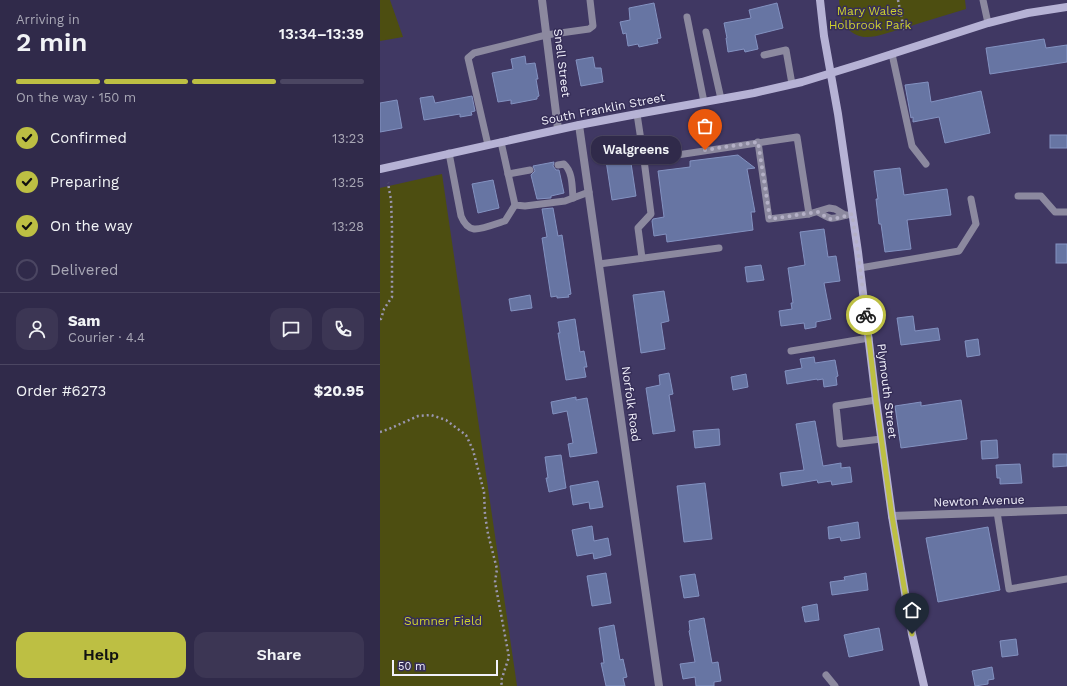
<!DOCTYPE html>
<html lang="en">
<head>
<meta charset="utf-8">
<style>
  :root { --surface:#302a4a; --page:#3c3654; --text:#f1f3f6; --muted:#a8a7b5; --line:#4b4662; --accent:#bdbf43 }
  body { margin:0; font-family:"Work Sans",sans-serif; background:var(--page); color:var(--text); height:100vh; display:flex; flex-direction:column; font-size:15px; white-space:nowrap }
  * { box-sizing:border-box; margin:0 }
  p { font-size:13px; color:var(--muted) }
  .icon { flex:none; width:22px; height:22px; fill:none; stroke:currentColor; stroke-width:2; stroke-linecap:round; stroke-linejoin:round }
  .map { position:relative; flex:1; overflow:hidden }
  .side { display:flex; flex-direction:column; background:var(--surface); width:380px }
  .side>* { flex:none }
  .scale { position:absolute; left:12px; bottom:10px; width:106px; box-sizing:border-box; padding-left:4px; border:2px solid #f2f1fc; border-top:0; font-size:11px; line-height:14px; white-space:nowrap; color:#f2f1fc; -webkit-text-stroke:3px #362e58; paint-order:stroke }
  .pin { position:absolute; display:grid; place-items:center; width:34px; height:34px; color:#fff; margin:-41px -17px; border-radius:50% 50% 50% 0; rotate:-45deg; box-shadow:0 0 4px #0007 }
  .pin .icon { rotate:45deg }
  .courier { position:absolute; display:grid; place-items:center; width:40px; height:40px; margin:-20px; border:3px solid #bdbf43; border-radius:50%; background:#fff; color:#222; box-shadow:0 1px 5px #0007 }
  .bubble { position:absolute; height:28px; border-radius:12px; background:var(--surface); box-shadow:0 1px 3px #0004,0 0 0 1px var(--line); font-size:13px; font-weight:600; line-height:28px; text-align:center }
  .head em { font-style:normal; font-weight:600 }
  .head div { display:flex; flex-direction:column-reverse }
  .head { display:flex; align-items:center; justify-content:space-between; height:68px; padding:0 16px }
  h1 { font-size:26px; font-weight:600; line-height:30px }
  .bar { display:grid; grid-template-columns:repeat(4,1fr); gap:6px 4px; align-content:center; height:48px; padding:0 16px }
  .bar i { height:5px; border-radius:3px; background:var(--line) }
  .bar .on { background:var(--accent) }
  .bar p { grid-column:span 4 }
  .line { display:flex; align-items:center; gap:10px; padding:0 16px; border-top:1px solid var(--line) }
  .line div { flex:1 }
  .round { display:grid; place-items:center; flex:none; width:42px; height:42px; border-radius:12px; background:var(--page) }
  ol { padding:0 16px; list-style:none }
  li { display:flex; align-items:center; gap:12px; height:44px }
  li p { margin-inline-start:auto }
  li .icon { padding:4px; border-radius:50%; background:var(--accent); color:#111; stroke-width:4 }
  li:last-child { color:var(--muted) }
  li i { width:22px; height:22px; border:2px solid var(--line); border-radius:50% }
  .primary-button { display:flex; gap:8px; margin-top:auto; padding:8px 16px }
  .primary-button a { flex:1; height:46px; border-radius:12px; background:var(--accent); color:#111; font-size:16px; font-weight:600; line-height:46px; text-align:center }
  .primary-button a+a { background:var(--page); color:var(--text) }
  main { display:flex; flex:1; min-height:0 }
  .map>svg:first-child { display:block }
</style>
</head>
<body>
<main>
<section class="side">
<div class="head"><div><h1>2 min</h1><p>Arriving in</p></div><em>13:34–13:39</em></div>
<div class="bar"><i class="on"></i><i class="on"></i><i class="on"></i><i></i><p>On the way · 150 m</p></div>
<ol>
<li><svg class="icon" aria-label="check" viewBox="0 0 24 24"><path d="M5 12l5 5 9-10"/></svg>Confirmed<p>13:23</p></li>
<li><svg class="icon" aria-label="check" viewBox="0 0 24 24"><path d="M5 12l5 5 9-10"/></svg>Preparing<p>13:25</p></li>
<li><svg class="icon" aria-label="check" viewBox="0 0 24 24"><path d="M5 12l5 5 9-10"/></svg>On the way<p>13:28</p></li>
<li><i></i>Delivered</li>
</ol>
<div class="line" style="height:72px"><a class="round"><svg class="icon" aria-label="person" viewBox="0 0 24 24"><circle cx="12" cy="8" r="4"/><path d="M4 21q1-7 8-7t8 7"/></svg></a><div><b>Sam</b><p>Courier · 4.4</p></div><a class="round"><svg class="icon" aria-label="chat" viewBox="0 0 24 24"><path d="M4 5h16v11H9l-5 4z"/></svg></a><a class="round"><svg class="icon" aria-label="phone" viewBox="0 0 24 24"><path d="M5 4h4l2 5-3 2q2 4 5 5l2-3 5 2v4C11 20 4 13 5 4z"/></svg></a></div>
<div class="line" style="height:52px"><div>Order #6273</div><b>$20.95</b></div>
<div class="primary-button"><a>Help</a><a>Share</a></div>
</section>
<div class="map">
<svg width="687" height="686" viewBox="0 0 687 686">
  <rect width="100%" height="100%" fill="#403863"/>
  <!-- green -->
  <g fill="#4d4e11">
    <path d="M0,0H10L23,37L0,41Z"/>
    <path d="M459,0H585L586,9C564,16 542,22 521,29C509,32 496,38 484,37C477,36 470,32 466,27C460,20 460,9 459,0Z"/>
    <path d="M62,174L137,686H0V188Z"/>
  </g>
  <!-- building -->
  <g fill="#6775a3" stroke="#8392c1">
    <path d="M274,3L281,38L277,39L278,43L259,47L258,44L248,46L246,33L243,34L240,22L250,20L249,8Z"/>
    <path d="M397,3L403,28L375,35L378,49L365,52L364,49L348,52L346,38H347L344,23L371,18L369,10Z"/>
    <path d="M664,39L666,48L687,45V62L610,74L606,48Z"/>
    <path d="M145,56L146,64L155,63L158,79H156L159,96L157,97V99L131,104V100L118,102L112,73L133,69L131,59Z"/>
    <path d="M213,57L215,68H221L223,82L201,86L196,60Z"/>
    <path d="M548,82L551,102L601,91L610,133L565,143L559,117L533,122V117L531,118L525,85Z"/>
    <path d="M53,96L55,103L92,96L95,111L91,112L92,115L80,117V114L44,120L40,98Z"/>
    <path d="M17,100L22,128L0,132V103Z"/>
    <rect x="670" y="135" width="17" height="13"/>
    <path d="M249,150L256,196L232,200L225,154Z"/>
    <path d="M358,155L375,168L367,169L375,212H371L373,230L287,242L286,234L274,236L272,221L273,219L284,217L278,171L310,167V161Z"/>
    <path d="M174,162L173,166L176,170H179L184,193L171,196V198L157,199L151,175L155,171L153,166Z"/>
    <path d="M520,168L524,195L567,189L571,215L527,220L531,249L505,252L501,224H499L496,199H498L494,171Z"/>
    <path d="M113,180L119,208L98,213L92,184Z"/>
    <path d="M173,208L178,236L182,235L191,294L188,295L189,297L177,298V296L171,297L162,238L167,237L162,209Z"/>
    <path d="M444,229L448,257L456,256L460,281L444,283L451,319L436,322V327L425,329L424,323L401,326L399,311L412,309L411,303H413L408,268L425,265L420,232Z"/>
    <rect x="676" y="244" width="11" height="19"/>
    <path d="M381,265L384,280L367,282L365,267Z"/>
    <path d="M284,291L289,321L281,323L285,349L261,353L253,295Z"/>
    <path d="M150,295L152,308L131,311L129,299Z"/>
    <path d="M533,316L535,331L558,328L560,340L521,345L517,318Z"/>
    <path d="M195,319L200,352L204,351L207,367H204L206,377L186,380L178,333H180L178,322Z"/>
    <path d="M598,339L600,355L587,357L585,341Z"/>
    <path d="M434,357L435,363L455,360L458,376L456,377L457,385L444,387L443,379L437,380V379L407,384L405,371L422,368L420,359Z"/>
    <path d="M289,373L293,394L289,395L295,431L273,434L266,388L280,385L279,375Z"/>
    <path d="M366,374L368,387L353,390L351,377Z"/>
    <path d="M196,397V400L207,398L217,453L190,457L188,444L193,443L187,411L173,414L171,402Z"/>
    <path d="M581,400L587,439L521,448L515,406L541,402V406Z"/>
    <path d="M435,421L443,466L461,463V468L470,467L472,482L452,485L451,481L438,483L437,480L402,486L400,473L424,470L416,424Z"/>
    <path d="M339,429L340,445L315,448L313,431Z"/>
    <path d="M617,440L618,458L602,459L601,441Z"/>
    <path d="M673,454H687V466L673,467Z"/>
    <path d="M181,455L186,488L169,492L166,478H168L165,457Z"/>
    <path d="M640,464L642,483L620,484V478H617L616,465Z"/>
    <path d="M218,481L223,507L210,509L209,502L193,505L190,486Z"/>
    <path d="M325,483L332,539L304,542L297,486Z"/>
    <path d="M478,522L480,538L461,541L460,537L449,539L448,527Z"/>
    <path d="M212,526L214,541L228,538L231,555L214,559L213,553L197,556L192,530Z"/>
    <path d="M608,527L620,590L558,602L546,538Z"/>
    <path d="M226,573L231,603L212,606L207,576Z"/>
    <path d="M486,573L488,590L452,595L450,582L465,580L464,577Z"/>
    <path d="M315,574L319,596L304,598L300,576Z"/>
    <path d="M437,604L439,620L425,622L422,607Z"/>
    <path d="M324,618L332,663L338,662L341,681L334,682V686H316L315,677L303,679L300,664L315,662L309,631L310,630L309,621Z"/>
    <path d="M234,625L240,660L243,659L247,677L243,678L245,686H226L221,663H224L219,628Z"/>
    <path d="M499,628L503,650L469,657L464,635Z"/>
    <path d="M636,639L638,655L622,657L620,641Z"/>
    <path d="M612,667L614,679L608,680V684L595,686L592,671Z"/>
  </g>
  <g fill="none" stroke-linecap="round" stroke-linejoin="round">
    <!-- path -->
    <g stroke="#9b97b1" stroke-width="2.5" stroke-dasharray="2 3" stroke-linecap="butt">
      <path d="M518,0L524,30"/>
      <path d="M0,319H1L4,309L12,297V227L11,200L8,183"/>
      <path d="M0,432L9,429L38,416L51,415L66,420L86,435L93,450L104,492L105,515L108,534L117,569L115,582L129,657L121,681L122,686"/>
    </g>
    <!-- service -->
    <g stroke="#8c899f" stroke-width="7">
      <path d="M603,0L608,23"/>
      <path d="M307,17L324,102"/>
      <path d="M326,32L341,99"/>
      <path d="M512,54L532,146L546,164"/>
      <path d="M384,55L406,50L412,84"/>
      <path d="M257,114L264,160L417,137L429,214L449,208L455,209L465,215"/>
      <path d="M121,142L135,205L145,206L185,201L209,192"/>
      <path d="M378,142L389,219L429,214"/>
      <path d="M108,145L88,58L94,53L166,35L209,29L213,26L210,0"/>
      <path d="M69,153L81,216C83,221 87,228 94,229C101,230 118,223 125,221L135,205"/>
      <path d="M178,165L184,164C193,172 192,187 193,198"/>
      <path d="M128,174L150,170"/>
      <path d="M638,196H661L675,212H687"/>
      <path d="M438,212C454,221 450,219 467,215"/>
      <path d="M262,258L258,228L271,214L264,160"/>
      <path d="M219,264L339,248"/>
      <path d="M480,268L579,251L596,224L591,199"/>
      <path d="M411,351L489,338"/>
      <path d="M496,400L456,406L460,444L501,439"/>
      <path d="M617,512L629,589L687,579"/>
      <path d="M446,675L455,686"/>
    </g>
    <!-- minor -->
    <g stroke="#8c899f" stroke-width="8">
      <path d="M162,0L178,129"/>
      <path d="M199,125L279,686"/>
      <path d="M512,516L687,510"/>
    </g>
    <!-- secondary -->
    <g stroke="#b6b2d5" stroke-width="8">
      <path d="M440,0L444,36L458,114L478,252L496,400L512,516L532,634L544,686"/>
      <path d="M0,169L199,125L257,114L374,93L422,82L484,63L608,23L648,13L687,7"/>
    </g>
  </g>
  <g fill="none" stroke-linecap="round" stroke-linejoin="round">
    <!-- done -->
    <path stroke="#b4b0c6" stroke-width="4" stroke-dasharray="0 7.2" d="M325,150L378,142L390,219L438,212L449,219H454L472,214L478,252L486,315"/>
    <!-- route -->
    <path stroke="#bdbf43" stroke-width="5" d="M486,315L496,400L512,516L532,634"/>
  </g>
  <g text-anchor="middle" dominant-baseline="central" stroke-width="3" stroke-linejoin="round" paint-order="stroke">
    <!-- park labels -->
    <g font-size="12" fill="#ced12e" stroke="#362e58">
      <text x="490" y="11">Mary Wales<tspan x="490" dy="14">Holbrook Park</tspan></text>
      <text x="63" y="621">Sumner Field</text>
    </g>
    <!-- street labels -->
    <g font-size="12" fill="#f2f1fc" stroke="#362e58">
      <text transform="translate(182 63) rotate(83)">Snell Street</text>
      <text transform="translate(223 109) rotate(-11)">South Franklin Street</text>
      <text transform="translate(507 391) rotate(83)">Plymouth Street</text>
      <text transform="translate(251 404) rotate(82)">Norfolk Road</text>
      <text transform="translate(599 501) rotate(-2)">Newton Avenue</text>
    </g>
  </g>
</svg>
<div class="scale">50 m</div>
<div class="pin" style="left:325px;top:150px;background:#ea580c"><svg class="icon" aria-label="bag" viewBox="0 0 24 24"><path d="M5 8h14l-1 12H6zM9 8a3 3 0 0 1 6 0"/></svg></div>
<div class="pin" style="left:532px;top:634px;background:#1f2937"><svg class="icon" aria-label="home" viewBox="0 0 24 24"><path d="M3 11l9-7 9 7M6 9v11h12V9"/></svg></div>
<div class="courier" style="left:486px;top:315px"><svg class="icon" aria-label="bike" viewBox="0 0 24 24"><circle cx="6" cy="16" r="4"/><circle cx="18" cy="16" r="4"/><path d="M6 16l4-8h5l3 8M10 8l3 8H6M13 5h3"/></svg></div>
<div class="bubble" style="left:211px;top:136px;width:90px">Walgreens</div>
</div>
</main>
</body>
</html>
